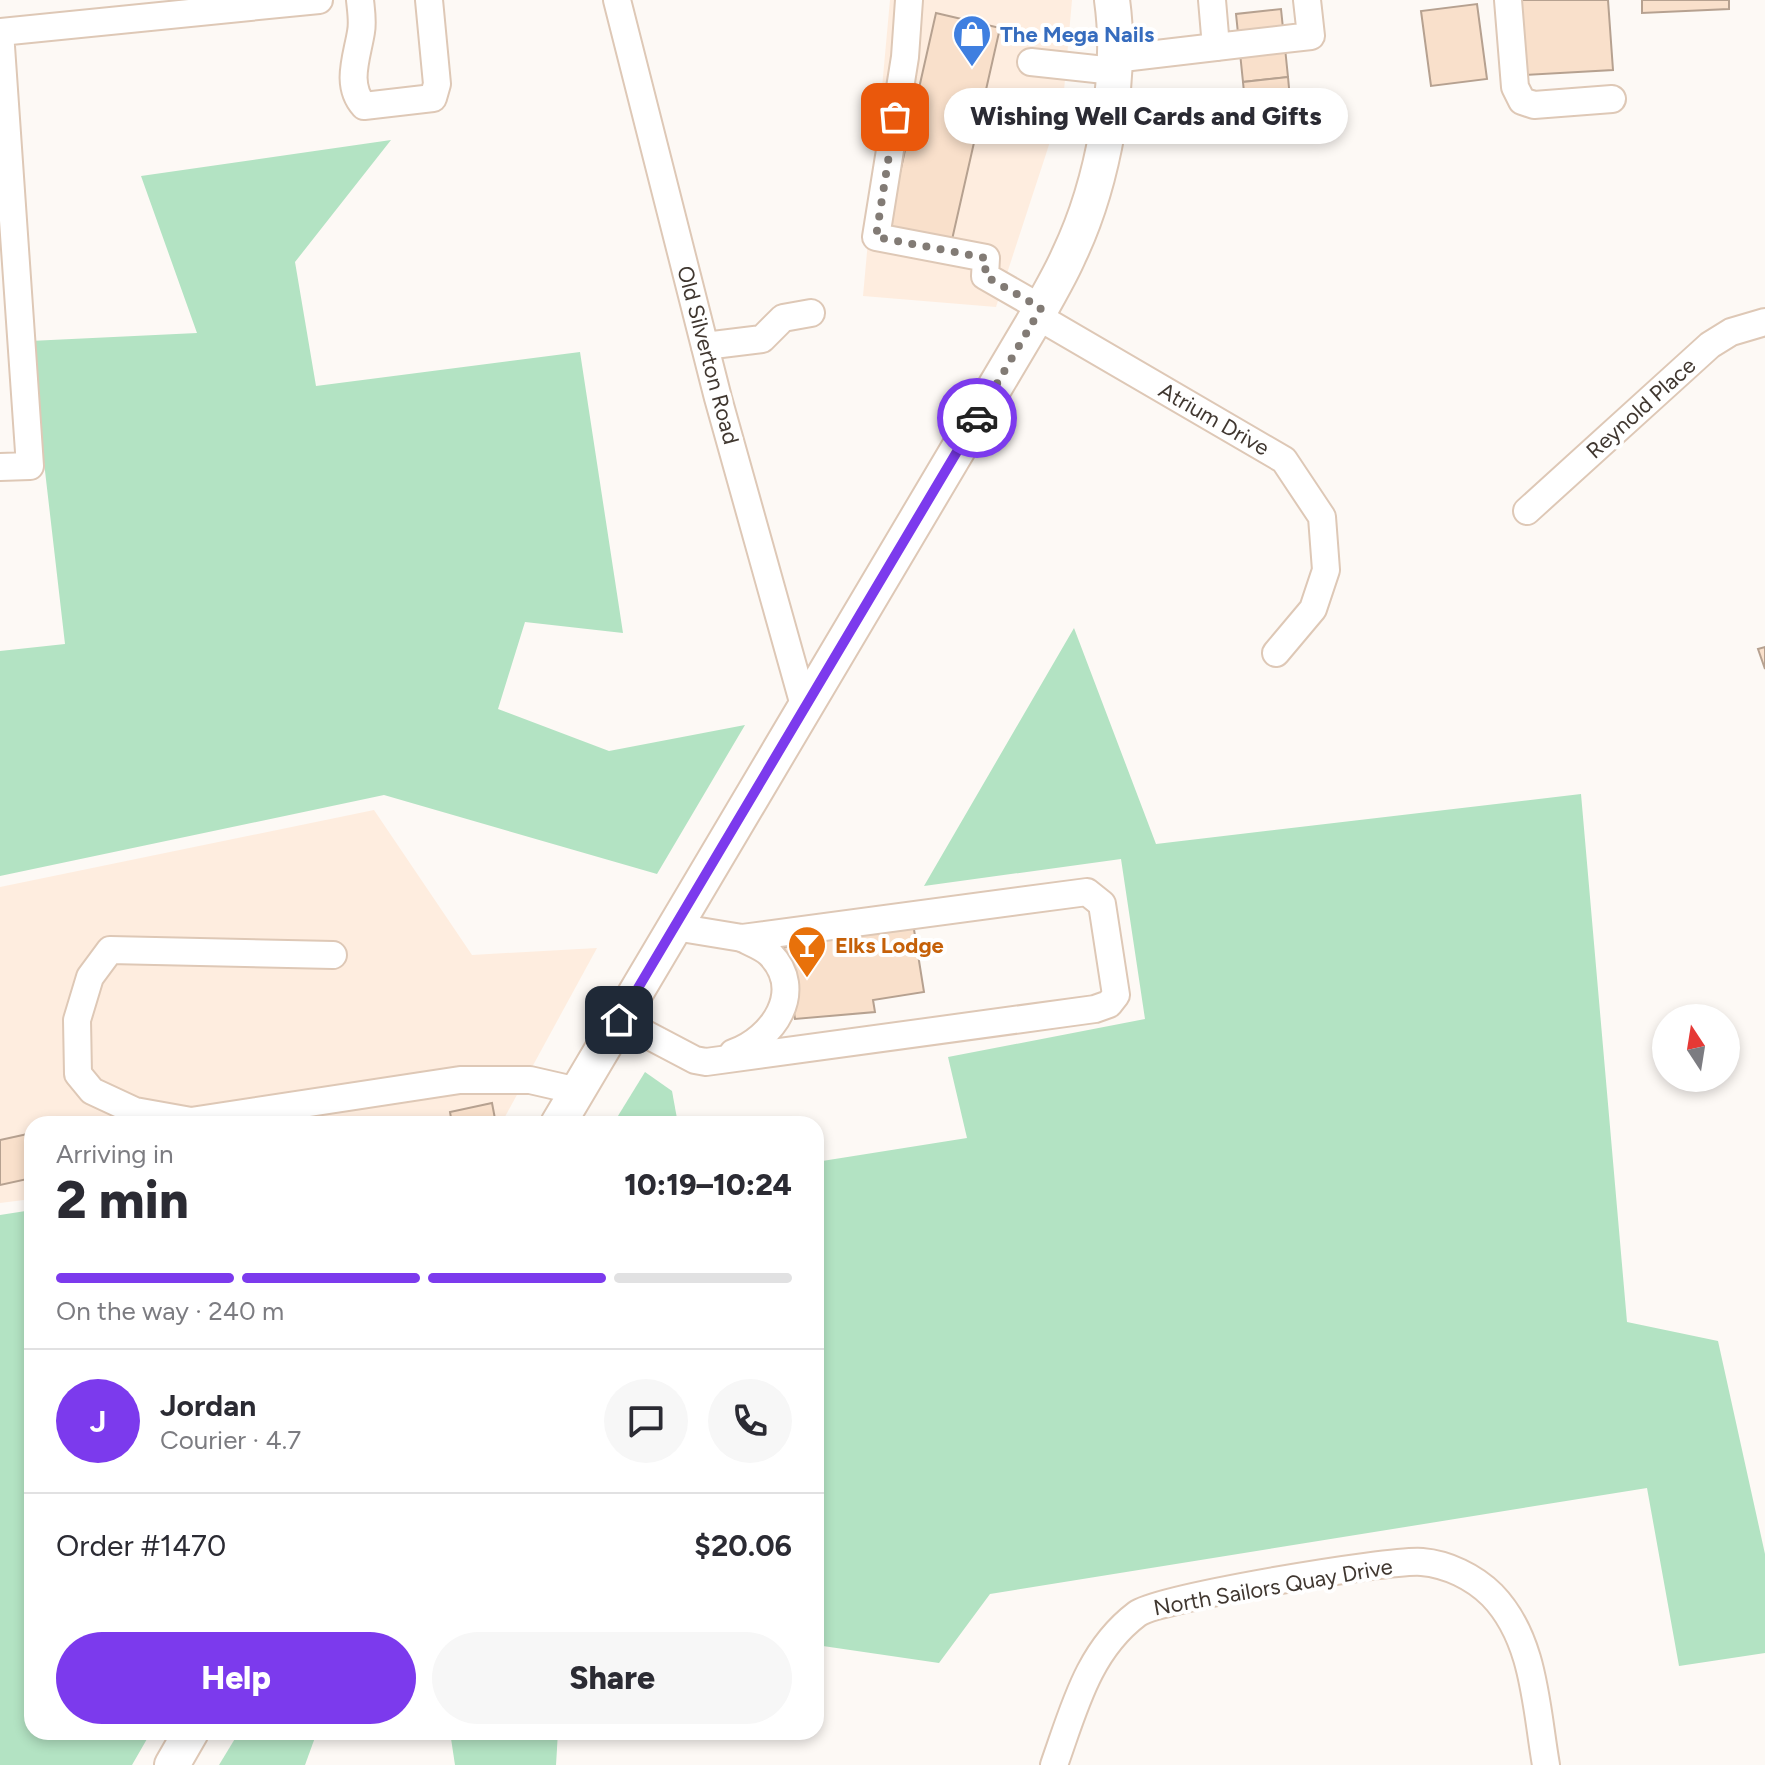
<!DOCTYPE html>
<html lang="en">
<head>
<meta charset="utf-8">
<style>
  :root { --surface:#fff; --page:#f7f7f7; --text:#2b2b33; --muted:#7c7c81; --line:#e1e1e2; --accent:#7c3aed }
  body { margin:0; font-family:Figtree,sans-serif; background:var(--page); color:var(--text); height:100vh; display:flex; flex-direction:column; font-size:30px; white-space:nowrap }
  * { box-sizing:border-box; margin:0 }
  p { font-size:26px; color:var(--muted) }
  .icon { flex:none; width:44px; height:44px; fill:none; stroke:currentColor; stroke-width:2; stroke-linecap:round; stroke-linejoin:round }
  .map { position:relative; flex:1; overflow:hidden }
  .sheet { position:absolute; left:24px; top:1116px; width:800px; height:624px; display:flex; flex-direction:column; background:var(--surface); border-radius:24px; box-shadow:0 4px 12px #0003 }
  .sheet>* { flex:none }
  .needle { width:52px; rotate:348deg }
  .fabs { position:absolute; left:1652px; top:1004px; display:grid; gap:16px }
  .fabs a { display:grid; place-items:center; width:88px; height:88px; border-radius:50%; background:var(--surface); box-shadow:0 4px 12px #0003; font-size:40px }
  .pin { position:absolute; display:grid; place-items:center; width:68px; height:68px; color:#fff; margin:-34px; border-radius:16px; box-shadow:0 4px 12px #0006 }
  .courier { position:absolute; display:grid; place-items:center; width:80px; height:80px; margin:-40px; border:6px solid #7c3aed; border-radius:50%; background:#fff; color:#222; box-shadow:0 2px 10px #0007 }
  .bubble { position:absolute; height:56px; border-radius:28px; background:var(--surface); box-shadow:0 4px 12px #0003; font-size:26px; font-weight:800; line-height:56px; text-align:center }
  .summary em { font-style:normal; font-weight:800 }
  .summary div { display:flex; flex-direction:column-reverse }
  .summary { display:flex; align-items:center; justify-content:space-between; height:136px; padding:0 32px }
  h1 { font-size:52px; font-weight:800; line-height:60px }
  .bar { display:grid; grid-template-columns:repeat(4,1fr); gap:12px 8px; align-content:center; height:96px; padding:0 32px }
  .bar i { height:10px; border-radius:6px; background:var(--line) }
  .bar .on { background:var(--accent) }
  .bar p { grid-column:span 4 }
  .line { display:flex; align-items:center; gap:20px; padding:0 32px; border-top:2px solid var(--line) }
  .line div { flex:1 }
  .round { display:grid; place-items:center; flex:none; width:84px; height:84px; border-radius:42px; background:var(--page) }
  .cta { display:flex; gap:16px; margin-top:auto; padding:16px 32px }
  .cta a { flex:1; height:92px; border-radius:48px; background:var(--accent); color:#fff; font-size:32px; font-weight:800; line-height:92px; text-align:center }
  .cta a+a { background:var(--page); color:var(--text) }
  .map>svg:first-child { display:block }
</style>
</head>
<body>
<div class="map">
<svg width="1765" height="1765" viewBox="0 0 1765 1765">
  <rect width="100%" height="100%" fill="#fdf9f5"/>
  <!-- built -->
  <g fill="#feeddf">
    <path d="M890,0H1072L1063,102L996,307L863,296Z"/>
    <path d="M374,810L472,955L597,948L501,1124H32V1199L0,1203V887Z"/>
  </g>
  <!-- green -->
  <g fill="#b3e3c3">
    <path d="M391,140L295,262L316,386L580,352L623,633L525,622L498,709L609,751L745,725L657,874L384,795L0,876V651L65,644L30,341L197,333L141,176Z"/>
    <path d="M1074,628L1156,844L1581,794L1627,1322L1718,1341L1765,1554V1653L1679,1666L1647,1488L990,1594L939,1663L816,1645V1162L967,1138L948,1057L1145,1019L1121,859L924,886Z"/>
    <path d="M645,1072L672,1091L678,1124H613Z"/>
    <path d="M32,1210V1732H151L132,1765H0V1215Z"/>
    <path d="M239,1732H317L305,1765H219Z"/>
    <path d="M450,1732H558L556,1765H455Z"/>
  </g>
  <!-- building -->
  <g fill="#f9e0cb" stroke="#b6a190" stroke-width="2">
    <path d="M1520,0H1608L1613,70L1525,75Z"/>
    <path d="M1642,0H1729V9L1642,13Z"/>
    <path d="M1477,4L1487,79L1431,86L1421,11Z"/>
    <path d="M1281,9L1288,77L1243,82L1236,14Z"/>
    <path d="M936,13L1000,28L951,244L887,230Z"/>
    <path d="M1288,77L1290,99L1245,103L1243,82Z"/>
    <path d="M1765,647V669L1758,649Z"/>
    <path d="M912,917L924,992L873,1000L875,1012L795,1019L784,947L814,942L812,932Z"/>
    <path d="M492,1103L496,1124H452L450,1112Z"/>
    <path d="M32,1133V1178L0,1185V1140Z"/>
  </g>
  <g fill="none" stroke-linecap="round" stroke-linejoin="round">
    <defs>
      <g id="minor">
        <path d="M360,0C361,10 363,22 361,32C357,57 345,85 364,106L433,98L437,84L429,0"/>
        <path d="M617,0L718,398L805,709"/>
        <path d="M909,0L905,57L876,237L986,258L985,276L1041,308"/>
        <path d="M1212,0L1216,47L1311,36L1307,0"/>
        <path d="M1508,0L1515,87L1522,101L1534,105L1612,99"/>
        <path d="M1114,59L1216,47"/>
        <path d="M1031,62L1114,71"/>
        <path d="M1037,316L1284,460L1322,517L1326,570L1313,609L1276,653"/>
        <path d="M705,346L762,339L783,318L811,313"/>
        <path d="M0,467L30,466L0,32L319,0"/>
        <path d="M1527,511L1710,345L1731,332L1765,322"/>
        <path d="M333,955L110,950L90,977L77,1020L78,1074L92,1091L135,1111L191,1121L460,1080H530L578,1091"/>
        <path d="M619,1020L695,1060L706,1062L1095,1009L1109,1004L1116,995L1102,904L1087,892L742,938L675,927"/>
        <path d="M733,1053C773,1039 806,991 770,954C763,947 751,943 742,938"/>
        <path d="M1054,1765C1074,1709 1088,1651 1137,1614C1158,1598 1390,1559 1422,1562C1447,1564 1474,1577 1492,1595C1535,1639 1536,1708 1546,1765"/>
      </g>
      <g id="major">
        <path d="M558,1124L1037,316C1048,295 1060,276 1069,255C1103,184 1123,77 1112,0"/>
        <path d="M172,1765L191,1732"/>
      </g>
    </defs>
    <!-- minor casing -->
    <use href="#minor" stroke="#dec8b6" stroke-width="30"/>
    <!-- major casing -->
    <use href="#major" stroke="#dec8b6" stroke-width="38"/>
    <!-- minor -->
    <use href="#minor" stroke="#fff" stroke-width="26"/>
    <!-- major -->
    <use href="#major" stroke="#fff" stroke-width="34"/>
  </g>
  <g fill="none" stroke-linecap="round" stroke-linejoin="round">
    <!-- done -->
    <path stroke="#827b75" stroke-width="8" stroke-dasharray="0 14.4" d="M895,117L876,237L986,258L985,276L1041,308L977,418"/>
    <!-- route -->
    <path stroke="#7c3aed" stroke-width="10" d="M619,1020L977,418"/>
  </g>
  <!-- icons -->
  <defs>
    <symbol id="shop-pin" viewBox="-11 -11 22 30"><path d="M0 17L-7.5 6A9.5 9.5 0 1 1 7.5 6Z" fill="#3f7fe0" stroke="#fff"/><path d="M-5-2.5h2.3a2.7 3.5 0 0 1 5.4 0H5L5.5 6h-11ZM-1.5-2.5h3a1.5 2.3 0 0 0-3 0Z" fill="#fff"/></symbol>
    <symbol id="bar-pin" viewBox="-11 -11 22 30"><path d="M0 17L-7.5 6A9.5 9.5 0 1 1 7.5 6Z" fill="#e8710a" stroke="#fff"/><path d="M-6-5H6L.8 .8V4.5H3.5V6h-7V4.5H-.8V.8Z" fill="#fff"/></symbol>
  </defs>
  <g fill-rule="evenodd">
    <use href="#shop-pin" x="950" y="12" width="44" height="60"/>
    <use href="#bar-pin" x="785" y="923" width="44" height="60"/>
  </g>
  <g text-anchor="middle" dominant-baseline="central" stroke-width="8" stroke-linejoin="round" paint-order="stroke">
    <!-- shop labels -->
    <g font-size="22" font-weight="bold" fill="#366cbe" stroke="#fff" text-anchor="start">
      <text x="1000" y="34">The Mega Nails</text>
    </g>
    <!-- street labels -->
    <g font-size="22" fill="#403730" stroke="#fff">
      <text transform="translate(708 355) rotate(75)">Old Silverton Road</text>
      <text transform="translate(1641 408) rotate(-42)">Reynold Place</text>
      <text transform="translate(1214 419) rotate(30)">Atrium Drive</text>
      <text transform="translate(1273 1587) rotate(-10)">North Sailors Quay Drive</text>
    </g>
    <!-- food labels -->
    <g font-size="22" font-weight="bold" fill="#c56008" stroke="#fff" text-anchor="start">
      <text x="835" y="945">Elks Lodge</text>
    </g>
  </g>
</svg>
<div class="fabs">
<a><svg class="needle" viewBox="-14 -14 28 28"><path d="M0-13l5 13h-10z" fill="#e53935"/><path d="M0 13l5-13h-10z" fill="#7c7c81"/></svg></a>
</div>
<div class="pin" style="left:895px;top:117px;background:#ea580c"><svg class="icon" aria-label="bag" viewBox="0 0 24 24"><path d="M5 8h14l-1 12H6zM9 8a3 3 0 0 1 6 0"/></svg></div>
<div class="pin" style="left:619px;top:1020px;background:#1f2937"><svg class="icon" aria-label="home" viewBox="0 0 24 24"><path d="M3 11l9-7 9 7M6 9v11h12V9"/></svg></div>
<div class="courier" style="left:977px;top:418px"><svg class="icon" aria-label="car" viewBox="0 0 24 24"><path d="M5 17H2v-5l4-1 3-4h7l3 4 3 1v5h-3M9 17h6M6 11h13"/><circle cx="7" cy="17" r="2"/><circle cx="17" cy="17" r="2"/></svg></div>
<div class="bubble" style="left:944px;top:88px;width:404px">Wishing Well Cards and Gifts</div>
<section class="sheet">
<div class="summary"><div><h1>2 min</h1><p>Arriving in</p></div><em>10:19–10:24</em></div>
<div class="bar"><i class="on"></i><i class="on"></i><i class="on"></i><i></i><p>On the way · 240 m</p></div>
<div class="line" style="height:144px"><b class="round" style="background:var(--accent);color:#fff">J</b><div><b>Jordan</b><p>Courier · 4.7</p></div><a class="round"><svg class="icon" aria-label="chat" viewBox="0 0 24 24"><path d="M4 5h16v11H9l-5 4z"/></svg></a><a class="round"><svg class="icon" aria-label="phone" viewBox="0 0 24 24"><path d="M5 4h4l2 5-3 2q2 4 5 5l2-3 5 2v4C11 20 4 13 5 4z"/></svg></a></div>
<div class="line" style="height:104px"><div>Order #1470</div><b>$20.06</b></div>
<div class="cta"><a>Help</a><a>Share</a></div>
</section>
</div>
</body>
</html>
